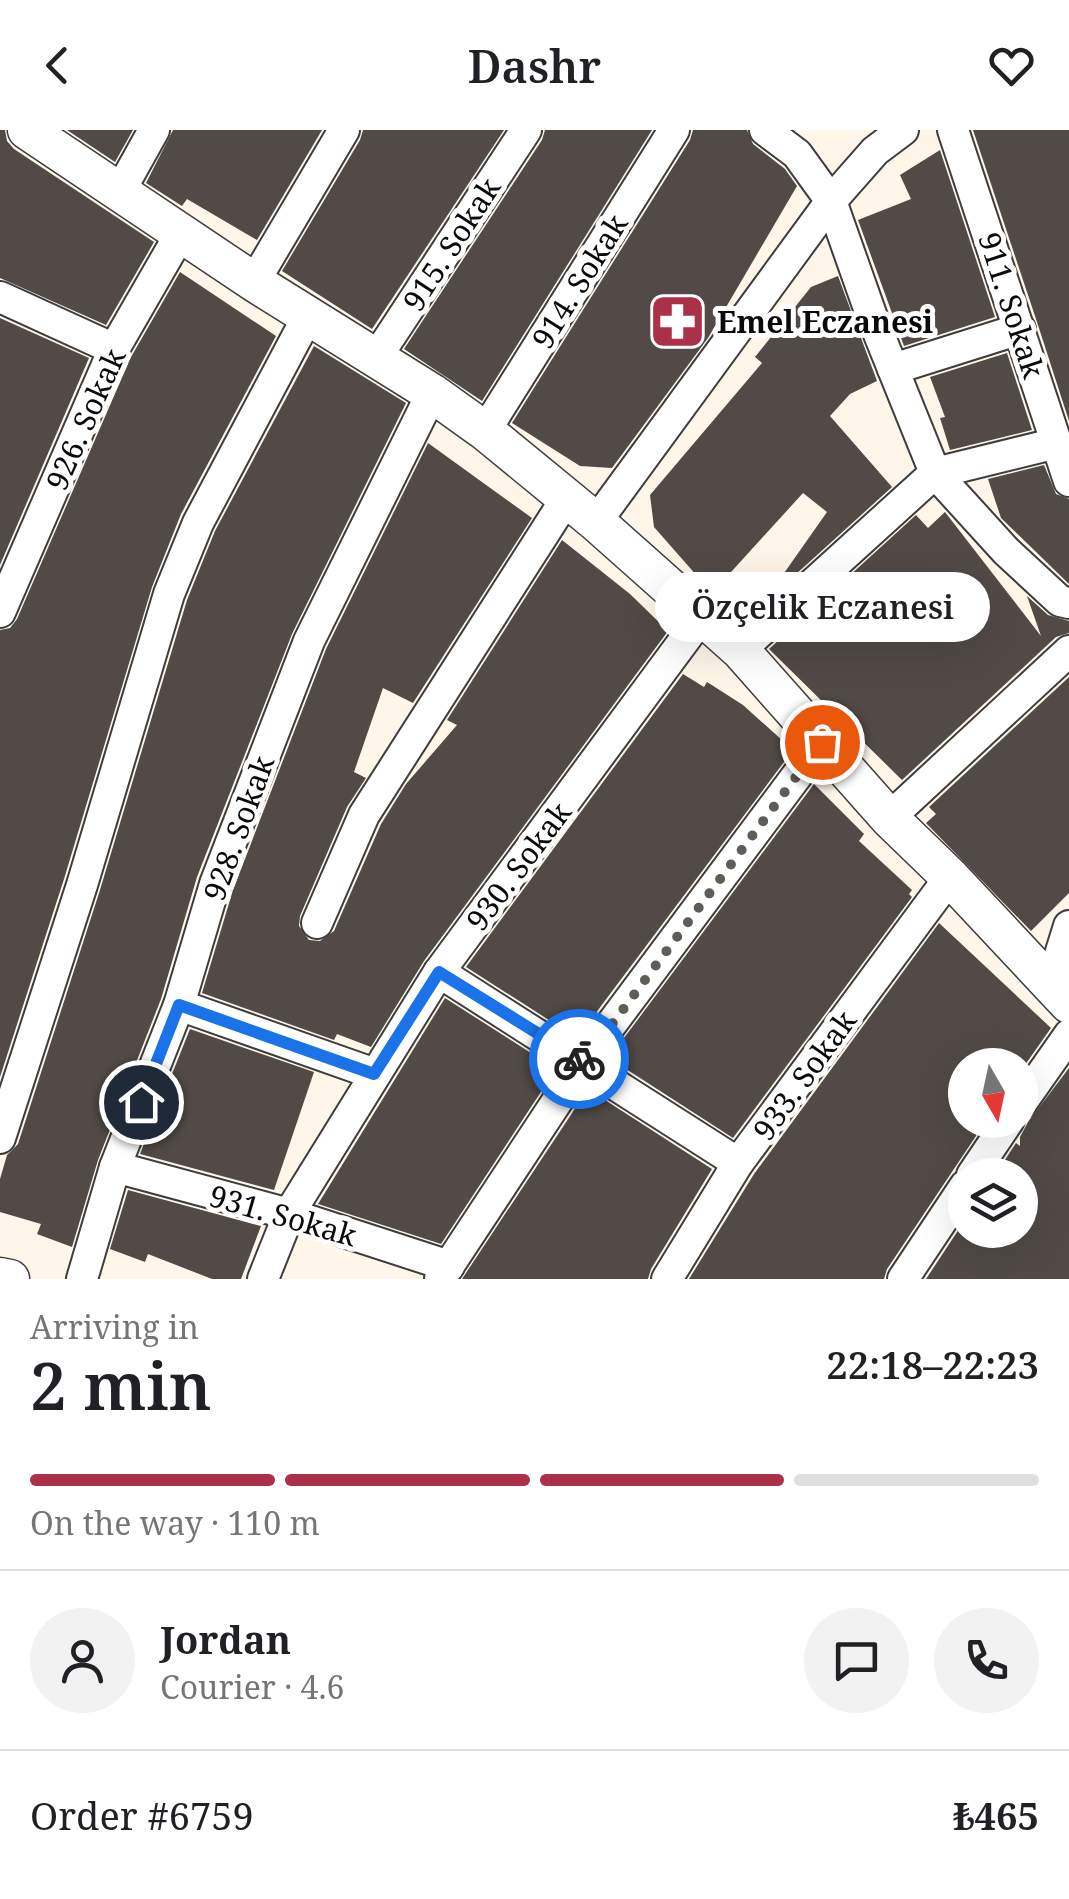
<!DOCTYPE html>
<html lang="en">
<head>
<meta charset="utf-8">
<style>
  :root { --surface:#fff; --page:#f2f2f2; --text:#202124; --muted:#757577; --line:#e0e0e0; --accent:#aa3147 }
  body { margin:0; font-family:"Noto Serif",serif; background:var(--page); color:var(--text); height:100vh; display:flex; flex-direction:column; font-size:38px; white-space:nowrap }
  * { box-sizing:border-box; margin:0 }
  p { font-size:32px; color:var(--muted) }
  .icon { flex:none; width:55px; height:55px; fill:none; stroke:currentColor; stroke-width:2; stroke-linecap:round; stroke-linejoin:round }
  .map { position:relative; height:1149px; overflow:hidden }
  .details { display:flex; flex-direction:column; background:var(--surface); flex:1 }
  .details>* { flex:none }
  .needle { width:65px; rotate:171deg }
  .controls { position:absolute; left:948px; top:918px; display:grid; gap:20px }
  .controls a { display:grid; place-items:center; width:90px; height:90px; border-radius:50%; background:var(--surface); box-shadow:0 10px 40px #0002; font-size:50px }
  .pin { position:absolute; display:grid; place-items:center; width:85px; height:85px; color:#fff; margin:-42px; border:5px solid #fff; border-radius:50%; box-shadow:0 2px 10px #0007 }
  .courier { position:absolute; display:grid; place-items:center; width:100px; height:100px; margin:-50px; border:8px solid #1a73e8; border-radius:50%; background:#fff; color:#222; box-shadow:0 2px 12px #0007 }
  .bubble { position:absolute; height:70px; border-radius:35px; background:var(--surface); box-shadow:0 10px 40px #0002; font-size:32px; font-weight:600; line-height:70px; text-align:center }
  .head em { font-style:normal; font-weight:600 }
  .head div { display:flex; flex-direction:column-reverse }
  .head { display:flex; align-items:center; justify-content:space-between; height:170px; padding:0 30px }
  h1 { font-size:65px; font-weight:600; line-height:75px }
  .bar { display:grid; grid-template-columns:repeat(4,1fr); gap:15px 10px; align-content:center; height:120px; padding:0 30px }
  .bar i { height:12px; border-radius:8px; background:var(--line) }
  .bar .on { background:var(--accent) }
  .bar p { grid-column:span 4 }
  .line { display:flex; align-items:center; gap:25px; padding:0 30px; border-top:2px solid var(--line) }
  .line div { flex:1 }
  .round { display:grid; place-items:center; flex:none; width:105px; height:105px; border-radius:52px; background:var(--page) }
  header { display:flex; justify-content:space-between; align-items:center; height:130px; padding:0 30px; background:var(--surface); font-size:45px; font-weight:600 }
  .map>svg:first-child { display:block }
</style>
</head>
<body>
<header><svg class="icon" aria-label="back" viewBox="0 0 24 24"><path d="M15 5l-7 7 7 7"/></svg>Dashr<svg class="icon" aria-label="heart" viewBox="0 0 24 24"><path d="M12 20l-8-8c-3-5 5-10 8-4 3-6 11-1 8 4z"/></svg></header>
<div class="map">
<svg width="1069" height="1149" viewBox="0 0 1069 1149">
  <rect width="100%" height="100%" fill="#fdf6e9"/>
  <!-- building -->
  <g fill="#514a47">
    <path d="M0,0H5L7,11L14,19L154,112L106,195L0,148Z"/>
    <path d="M67,0H133L115,32Z"/>
    <path d="M173,0H322L257,110L187,69L182,76L146,53Z"/>
    <path d="M363,0H504L372,199L282,141L360,10Z"/>
    <path d="M545,0H652L482,271L404,219L542,10Z"/>
    <path d="M693,0H747L753,14L785,39L797,56L708,208L612,338L580,336L512,293L690,10Z"/>
    <path d="M973,0H1069V291L1037,192Z"/>
    <path d="M940,20L995,187L904,216L858,90L911,69L900,45Z"/>
    <path d="M180,142L276,206L181,384L152,457L64,749L0,947V500L10,498L17,489L131,227Z"/>
    <path d="M838,146L877,251L850,264L830,286L892,357L761,476L827,382L803,363L712,463L654,397L650,365L762,233L755,227L811,157Z"/>
    <path d="M0,188L89,228L0,435Z"/>
    <path d="M314,216L406,273L292,504L197,747L161,869L98,1030L72,1117L37,1104L41,1094L0,1082V1049L7,1025L18,1014L100,760L187,470L215,401Z"/>
    <path d="M1007,223L1032,300L950,320L940,288L945,287L930,247Z"/>
    <path d="M428,313L532,388L413,573L383,558L354,642L366,648L347,677L300,786L299,796L309,810L320,811L334,801L381,694L406,654L457,595L447,590L562,410L630,464L668,501L424,831L371,917L337,904L334,910L202,863L233,760L326,519Z"/>
    <path d="M1044,335L1056,364L1069,369V454L1001,388L988,349Z"/>
    <path d="M945,382L1041,506L1027,466L1048,485L1069,491V503L1056,507L902,650L769,519L916,385L928,398Z"/>
    <path d="M683,544L704,557L707,552L743,575L793,620L577,908L466,837Z"/>
    <path d="M1069,547V763L1031,801L926,693L936,684L929,677Z"/>
    <path d="M814,654L864,704L859,711L912,760L909,764L912,767L733,1008L609,928Z"/>
    <path d="M939,793L1051,898L1020,942V935H965V990L986,991L887,1139L884,1149H689L754,1044Z"/>
    <path d="M445,868L556,939L441,1114L318,1074Z"/>
    <path d="M190,899L314,942L274,1060L140,1024Z"/>
    <path d="M1069,938V1149H926L965,1090V1100H1020V1045H995L1016,1013L1020,1016V1007L1028,992Z"/>
    <path d="M588,959L712,1039L651,1139L648,1149H462Z"/>
    <path d="M128,1060L261,1096L241,1149H212L148,1124L145,1132L110,1119Z"/>
  </g>
  <g fill="none" stroke-linecap="round" stroke-linejoin="round">
    <defs>
      <g id="minor">
        <path d="M765,0L797,24L831,71L872,187L935,343L1006,421L1060,471L1069,473"/>
        <path d="M953,0L1069,351"/>
        <path d="M120,61L154,0"/>
        <path d="M254,152L344,0"/>
        <path d="M0,167L114,219"/>
        <path d="M376,228L526,0"/>
        <path d="M893,239L1020,199"/>
        <path d="M485,301L674,0"/>
        <path d="M596,392L831,71L875,21L903,0"/>
        <path d="M0,482L114,219L182,101"/>
        <path d="M740,520L935,343L1057,313"/>
        <path d="M889,688L1069,521"/>
        <path d="M317,793L364,685L566,369"/>
        <path d="M439,842L738,1033"/>
        <path d="M1050,857L1069,796"/>
        <path d="M179,875L375,944"/>
        <path d="M1020,975L1069,905"/>
        <path d="M0,1008L82,755L169,464L198,393L308,186"/>
        <path d="M115,1037L289,1084L449,1136"/>
        <path d="M972,1045L1009,990"/>
        <path d="M82,1149L115,1037L179,875L215,754L309,511L432,263"/>
        <path d="M263,1149L289,1084L439,842L700,489"/>
        <path d="M440,1149L583,932L822,612"/>
        <path d="M667,1149L738,1033L950,747"/>
        <path d="M903,1149L965,1056"/>
      </g>
      <g id="tertiary">
        <path d="M27,0L254,152L432,263L485,301L596,392L740,520L889,688L950,747L1069,874"/>
        <path d="M0,1147L10,1149"/>
      </g>
    </defs>
    <!-- minor casing -->
    <use href="#minor" stroke="#3d3d3d" stroke-width="34"/>
    <!-- tertiary casing -->
    <use href="#tertiary" stroke="#3d3d3d" stroke-width="41"/>
    <!-- minor -->
    <use href="#minor" stroke="#fff" stroke-width="30"/>
    <!-- tertiary -->
    <use href="#tertiary" stroke="#fff" stroke-width="38"/>
  </g>
  <g fill="none" stroke-linecap="round" stroke-linejoin="round">
    <!-- done -->
    <path stroke="#5f5d58" stroke-width="10" stroke-dasharray="0 18" d="M579,929L584,932L822,612"/>
    <!-- route -->
    <path stroke="#1a73e8" stroke-width="12" d="M141,972L179,875L374,944L439,842L579,929"/>
  </g>
  <!-- icons -->
  <defs>
    <symbol id="pharmacy-square" viewBox="-11 -11 22 22"><rect x="-9" y="-9" width="18" height="18" rx="4" fill="#aa3147" stroke="#fff"/><path d="M-2-6h4v4h4v4h-4v4h-4v-4h-4v-4h4Z" fill="#fff"/></symbol>
  </defs>
  <g fill-rule="evenodd">
    <use href="#pharmacy-square" x="646" y="160" width="63" height="63"/>
  </g>
  <g text-anchor="middle" dominant-baseline="central" stroke-width="10" stroke-linejoin="round" paint-order="stroke">
    <!-- street labels -->
    <g font-size="30" fill="#0a0a0a" stroke="#fff">
      <text transform="translate(451 114) rotate(-57)">915. Sokak</text>
      <text transform="translate(579 151) rotate(-58)">914. Sokak</text>
      <text transform="translate(1012 175) rotate(72)">911. Sokak</text>
      <text transform="translate(85 289) rotate(-66)">926. Sokak</text>
      <text transform="translate(238 698) rotate(-70)">928. Sokak</text>
      <text transform="translate(518 736) rotate(-53)">930. Sokak</text>
      <text transform="translate(804 945) rotate(-54)">933. Sokak</text>
      <text transform="translate(283 1085) rotate(16)">931. Sokak</text>
    </g>
    <!-- poi labels -->
    <g font-size="30" font-weight="bold" fill="#0a0a0a" stroke="#fff" text-anchor="start">
      <text x="717" y="191">Emel Eczanesi</text>
    </g>
  </g>
</svg>
<div class="controls">
<a><svg class="needle" viewBox="-14 -14 28 28"><path d="M0-13l5 13h-10z" fill="#e53935"/><path d="M0 13l5-13h-10z" fill="#757577"/></svg></a>
<a><svg class="icon" aria-label="layers" viewBox="0 0 24 24"><path d="M12 4l9 5-9 5-9-5zM3 14l9 5 9-5"/></svg></a>
</div>
<div class="pin" style="left:822px;top:612px;background:#ea580c"><svg class="icon" aria-label="bag" viewBox="0 0 24 24"><path d="M5 8h14l-1 12H6zM9 8a3 3 0 0 1 6 0"/></svg></div>
<div class="pin" style="left:141px;top:972px;background:#1f2937"><svg class="icon" aria-label="home" viewBox="0 0 24 24"><path d="M3 11l9-7 9 7M6 9v11h12V9"/></svg></div>
<div class="courier" style="left:579px;top:929px"><svg class="icon" aria-label="bike" viewBox="0 0 24 24"><circle cx="6" cy="16" r="4"/><circle cx="18" cy="16" r="4"/><path d="M6 16l4-8h5l3 8M10 8l3 8H6M13 5h3"/></svg></div>
<div class="bubble" style="left:655px;top:442px;width:335px">Özçelik Eczanesi</div>
</div>
<section class="details">
<div class="head"><div><h1>2 min</h1><p>Arriving in</p></div><em>22:18–22:23</em></div>
<div class="bar"><i class="on"></i><i class="on"></i><i class="on"></i><i></i><p>On the way · 110 m</p></div>
<div class="line" style="height:180px"><a class="round"><svg class="icon" aria-label="person" viewBox="0 0 24 24"><circle cx="12" cy="8" r="4"/><path d="M4 21q1-7 8-7t8 7"/></svg></a><div><b>Jordan</b><p>Courier · 4.6</p></div><a class="round"><svg class="icon" aria-label="chat" viewBox="0 0 24 24"><path d="M4 5h16v11H9l-5 4z"/></svg></a><a class="round"><svg class="icon" aria-label="phone" viewBox="0 0 24 24"><path d="M5 4h4l2 5-3 2q2 4 5 5l2-3 5 2v4C11 20 4 13 5 4z"/></svg></a></div>
<div class="line" style="height:130px"><div>Order #6759</div><b>₺465</b></div>
</section>
</body>
</html>
